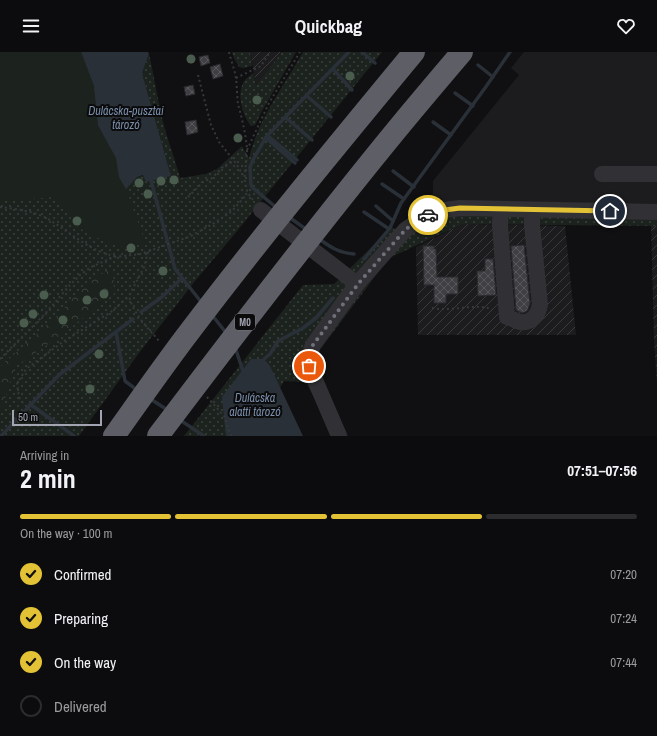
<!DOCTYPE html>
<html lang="en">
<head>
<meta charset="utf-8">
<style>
  :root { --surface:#0c0b0d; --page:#151416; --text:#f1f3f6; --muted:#9a9b9d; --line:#2c2b2e; --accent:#e3c235 }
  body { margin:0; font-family:"Archivo Narrow",sans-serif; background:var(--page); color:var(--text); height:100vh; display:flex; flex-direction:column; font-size:15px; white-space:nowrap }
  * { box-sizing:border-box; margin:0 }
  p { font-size:13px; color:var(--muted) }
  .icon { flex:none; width:22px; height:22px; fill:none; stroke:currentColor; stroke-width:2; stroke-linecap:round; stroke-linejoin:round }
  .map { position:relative; height:384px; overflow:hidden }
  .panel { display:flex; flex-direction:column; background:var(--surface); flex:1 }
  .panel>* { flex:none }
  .scale { position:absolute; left:12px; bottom:10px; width:90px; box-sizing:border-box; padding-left:4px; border:2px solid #a2a4b1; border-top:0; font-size:11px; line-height:14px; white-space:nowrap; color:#a2a4b1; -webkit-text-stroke:3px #0b0b0c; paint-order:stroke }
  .pin { position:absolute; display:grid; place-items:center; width:34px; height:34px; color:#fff; margin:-17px; border:2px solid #fff; border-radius:50%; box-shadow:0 1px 4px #0007 }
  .courier { position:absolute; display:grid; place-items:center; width:40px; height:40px; margin:-20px; border:3px solid #e3c235; border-radius:50%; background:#fff; color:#222; box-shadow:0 1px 5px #0007 }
  .summary em { font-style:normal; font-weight:700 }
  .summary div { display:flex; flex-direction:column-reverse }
  .summary { display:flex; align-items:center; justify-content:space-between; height:68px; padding:0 20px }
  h1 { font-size:26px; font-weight:700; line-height:30px }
  .bar { display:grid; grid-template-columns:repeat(4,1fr); gap:6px 4px; align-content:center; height:48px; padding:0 20px }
  .bar i { height:5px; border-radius:3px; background:var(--line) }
  .bar .on { background:var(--accent) }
  .bar p { grid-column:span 4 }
  ol { padding:0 20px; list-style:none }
  li { display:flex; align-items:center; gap:12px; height:44px }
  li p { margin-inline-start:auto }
  li .icon { padding:4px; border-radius:50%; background:var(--accent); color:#111; stroke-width:4 }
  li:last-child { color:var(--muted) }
  li i { width:22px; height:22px; border:2px solid var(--line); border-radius:50% }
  header { display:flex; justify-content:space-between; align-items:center; height:52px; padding:0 20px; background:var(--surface); font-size:18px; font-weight:700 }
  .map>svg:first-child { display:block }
</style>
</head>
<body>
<header><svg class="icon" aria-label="menu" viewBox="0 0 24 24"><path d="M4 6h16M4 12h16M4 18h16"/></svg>Quickbag<svg class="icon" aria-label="heart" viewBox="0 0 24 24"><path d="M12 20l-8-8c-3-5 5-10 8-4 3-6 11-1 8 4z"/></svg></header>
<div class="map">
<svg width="657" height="384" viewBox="0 0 657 384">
  <defs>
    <pattern id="industrial-furrows" width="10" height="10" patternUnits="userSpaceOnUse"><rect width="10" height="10" fill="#1c1c1e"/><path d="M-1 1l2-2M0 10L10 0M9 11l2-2" fill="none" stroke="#3a3a3c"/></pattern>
    <pattern id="grass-dots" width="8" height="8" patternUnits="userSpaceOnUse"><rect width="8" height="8" fill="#1c231e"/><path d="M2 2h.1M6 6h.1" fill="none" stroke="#3a403c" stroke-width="1.8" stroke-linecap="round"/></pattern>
    <pattern id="forest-crowns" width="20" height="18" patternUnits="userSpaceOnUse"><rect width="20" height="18" fill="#1c231e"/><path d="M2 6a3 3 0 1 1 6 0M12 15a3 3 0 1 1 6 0" fill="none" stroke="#3a403c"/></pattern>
    <pattern id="building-cross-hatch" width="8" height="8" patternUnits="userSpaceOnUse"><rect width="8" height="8" fill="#3f3f44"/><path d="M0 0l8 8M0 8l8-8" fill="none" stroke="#58585d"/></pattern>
  </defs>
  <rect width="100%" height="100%" fill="#100f11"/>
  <!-- built -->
  <path fill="#1c1c1e" d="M524,0H657V154L444,153L433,147V129L519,23L511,16Z"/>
  <!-- industrial -->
  <g fill="url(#industrial-furrows)">
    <path d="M250,0H282L256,33L253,17Z"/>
    <path d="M463,172L565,174L576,283H418L416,195Z"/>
    <path d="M651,174H657V333L654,287Z"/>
  </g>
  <!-- grass -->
  <g fill="url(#grass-dots)">
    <path d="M0,0H81L94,34L137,125L144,123L171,124L142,21L149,2C154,23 157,45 162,66C167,87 175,106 180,126L206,122L217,117L242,94L249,106C258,67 284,34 303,0H382L233,184L195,229L139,301L79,384H0Z"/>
    <path d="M232,0H250L252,14L243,16L239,15L234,6Z"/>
    <path d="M282,0H296L262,59L255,73L251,74C242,63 235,39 246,27C248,25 251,23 253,21L256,33Z"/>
    <path d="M657,154V174L463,172L389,206L319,299L316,312L348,384H334L306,330L284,329L252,384H184L303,233L334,232L392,175L397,179L425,158Z"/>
  </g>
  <!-- forest -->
  <path fill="url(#forest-crowns)" d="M113,216L114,242L57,286L15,315L2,357L0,359V315L59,262L89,228Z"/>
  <!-- park -->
  <path fill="#1c231e" d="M0,0H81L94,34L98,73L116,106L119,125L126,137L146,192L120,195L91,183L78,175L55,145L0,149Z"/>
  <!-- water -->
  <g fill="#2a3038">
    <path d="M81,0H148L149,2L142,21L171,124L146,130L143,123L137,125L126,137L119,125L116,106L98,73L94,34Z"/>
    <path d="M251,307H264L270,314L303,384H226L222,345Z"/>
  </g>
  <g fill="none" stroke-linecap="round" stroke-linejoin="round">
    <!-- stream -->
    <g stroke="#2a3038" stroke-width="3.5">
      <path d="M362,0L375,11"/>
      <path d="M478,13L493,25"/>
      <path d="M333,17L352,38"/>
      <path d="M455,41L473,54"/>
      <path d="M307,44L331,65"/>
      <path d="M285,65L312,88"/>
      <path d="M433,70L451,83"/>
      <path d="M268,84L297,108"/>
      <path d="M266,86L295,111"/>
      <path d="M393,119L414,135"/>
      <path d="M150,125L175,217L202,251"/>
      <path d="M382,132L404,147"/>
      <path d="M376,154L393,169"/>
      <path d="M278,157L253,136L251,133L250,115L253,108L266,85L349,0"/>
      <path d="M364,160L389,177"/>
      <path d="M289,165L307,178"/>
      <path d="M318,186C330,195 339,201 354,202"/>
      <path d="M364,207L390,176L401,151L485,36L510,0"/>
      <path d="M141,260L162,245L182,226"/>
      <path d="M212,263L227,282"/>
      <path d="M116,280L125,329L137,338"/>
      <path d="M235,295L244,322"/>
      <path d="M264,307L270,302L278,289L303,276L316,266L333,246"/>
      <path d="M149,346L169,359"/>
      <path d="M30,352L74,384"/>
      <path d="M180,368L204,384"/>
      <path d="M1,384L59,323L133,267"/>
    </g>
  </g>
  <!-- building -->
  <g fill="url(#building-cross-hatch)" stroke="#2a2a2d">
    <path d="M208,3L210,11L201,14L199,5Z"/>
    <path d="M220,12L223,24L213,27L210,15Z"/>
    <path d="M193,33L195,42L186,44L184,35Z"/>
    <path d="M196,68L198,80L187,83L185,70Z"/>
    <path d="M524,193L530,252L527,259L522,261L516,258L511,194Z"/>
    <path d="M423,194H434V197H436L437,225H458V242H446V251H434V233H424Z"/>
    <path d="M485,207H493L496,243L478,244L477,219H485Z"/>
  </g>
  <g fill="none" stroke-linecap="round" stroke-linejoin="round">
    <!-- path -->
    <g stroke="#37383c" stroke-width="2" stroke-dasharray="2 3" stroke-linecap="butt">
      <path d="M229,0C231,9 235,18 236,27C237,35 237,44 238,52C242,67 246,82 247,98C247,117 239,132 253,148"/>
      <path d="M198,23L211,73L219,90L235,110L243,123"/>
      <path d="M236,26L261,14L270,0"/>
      <path d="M247,98L269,51L300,0"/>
      <path d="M188,145L204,129L211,127L224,114L232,110H235"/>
      <path d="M0,155C16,157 34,159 48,167C70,180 89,199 115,204"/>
      <path d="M148,200L144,215L129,244C134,263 148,276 160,290"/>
      <path d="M432,256C453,260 473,251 492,257"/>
      <path d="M0,307L45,262L70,233L80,223L91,215L114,205L141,202L191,184L216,170L232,159L247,142"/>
      <path d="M207,345L224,364L231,384"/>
      <path d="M23,351L19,345L17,332L26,317L64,289L111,260L129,244"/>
    </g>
    <!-- minor -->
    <g stroke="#313135" stroke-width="16">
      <path d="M602,122H657"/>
      <path d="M501,157L500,173L507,265C511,266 516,269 520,270C532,272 539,261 540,252L532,173V158"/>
      <path d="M261,158L357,232"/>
      <path d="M339,384L309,314V304L313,293L357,232L405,178L425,164L437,159L460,156L657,160"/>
    </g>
    <!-- highway -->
    <g stroke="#5d5e66" stroke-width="22">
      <path d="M114,384C139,349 164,313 190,279C262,184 338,92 414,0"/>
      <path d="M158,384C235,282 313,180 394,81C416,54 439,27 462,0"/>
    </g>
  </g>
  <!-- trees -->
  <g fill="#4a5c4e">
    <circle cx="191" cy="7" r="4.5"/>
    <circle cx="350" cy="24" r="4.5"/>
    <circle cx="257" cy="48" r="4.5"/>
    <circle cx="238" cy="86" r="4.5"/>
    <circle cx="174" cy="128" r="4.5"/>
    <circle cx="161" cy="129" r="4.5"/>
    <circle cx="139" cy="131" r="4.5"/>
    <circle cx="148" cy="142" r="4.5"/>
    <circle cx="77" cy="169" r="4.5"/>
    <circle cx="131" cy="196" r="4.5"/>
    <circle cx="163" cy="219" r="4.5"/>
    <circle cx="104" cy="242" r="4.5"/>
    <circle cx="44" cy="243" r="4.5"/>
    <circle cx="87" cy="248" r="4.5"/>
    <circle cx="33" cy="262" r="4.5"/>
    <circle cx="63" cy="268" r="4.5"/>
    <circle cx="24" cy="271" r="4.5"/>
    <circle cx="99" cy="302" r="4.5"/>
    <circle cx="90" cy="337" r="4.5"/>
  </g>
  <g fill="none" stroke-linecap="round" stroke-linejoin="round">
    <!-- done -->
    <path stroke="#6f7079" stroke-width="4" stroke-dasharray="0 7.2" d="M309,314V304L313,293L358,232L405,178L415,170L428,163"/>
    <!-- route -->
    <path stroke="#e3c235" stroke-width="5" d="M428,163L437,159L460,156L610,159"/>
  </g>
  <g text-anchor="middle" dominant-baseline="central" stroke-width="4" stroke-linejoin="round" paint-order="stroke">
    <!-- shield labels -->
    <rect fill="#0b0b0c" stroke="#757680" stroke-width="1" x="235" y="262" width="20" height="16" rx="3"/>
    <g font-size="10" font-weight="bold" fill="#a2a4b1">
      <text x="245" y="270">M0</text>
    </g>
    <!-- water labels -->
    <g font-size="12" font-style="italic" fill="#7a8daa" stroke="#0b0b0c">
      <text x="126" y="59">Dulácska-pusztai<tspan x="126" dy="14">tározó</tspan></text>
      <text x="255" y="346">Dulácska<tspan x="255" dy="14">alatti tározó</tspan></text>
    </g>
  </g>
</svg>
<div class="scale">50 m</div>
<div class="pin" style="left:309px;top:314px;background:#ea580c"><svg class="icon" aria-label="bag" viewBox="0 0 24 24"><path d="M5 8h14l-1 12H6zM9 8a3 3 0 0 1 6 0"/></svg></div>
<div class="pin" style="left:610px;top:159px;background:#1f2937"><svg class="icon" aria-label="home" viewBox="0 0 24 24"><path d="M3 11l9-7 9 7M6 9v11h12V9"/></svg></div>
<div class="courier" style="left:428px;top:163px"><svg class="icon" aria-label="car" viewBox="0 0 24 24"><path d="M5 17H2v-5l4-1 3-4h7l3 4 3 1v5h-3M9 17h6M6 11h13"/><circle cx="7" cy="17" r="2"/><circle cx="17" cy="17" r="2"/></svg></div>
</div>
<section class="panel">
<div class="summary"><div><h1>2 min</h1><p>Arriving in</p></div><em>07:51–07:56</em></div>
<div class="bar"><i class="on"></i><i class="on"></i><i class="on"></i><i></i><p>On the way · 100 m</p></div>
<ol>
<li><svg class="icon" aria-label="check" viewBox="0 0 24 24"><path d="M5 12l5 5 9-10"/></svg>Confirmed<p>07:20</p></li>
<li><svg class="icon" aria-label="check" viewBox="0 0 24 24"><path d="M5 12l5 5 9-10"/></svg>Preparing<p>07:24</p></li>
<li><svg class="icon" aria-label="check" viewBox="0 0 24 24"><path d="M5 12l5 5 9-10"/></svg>On the way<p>07:44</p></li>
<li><i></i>Delivered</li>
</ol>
</section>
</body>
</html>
